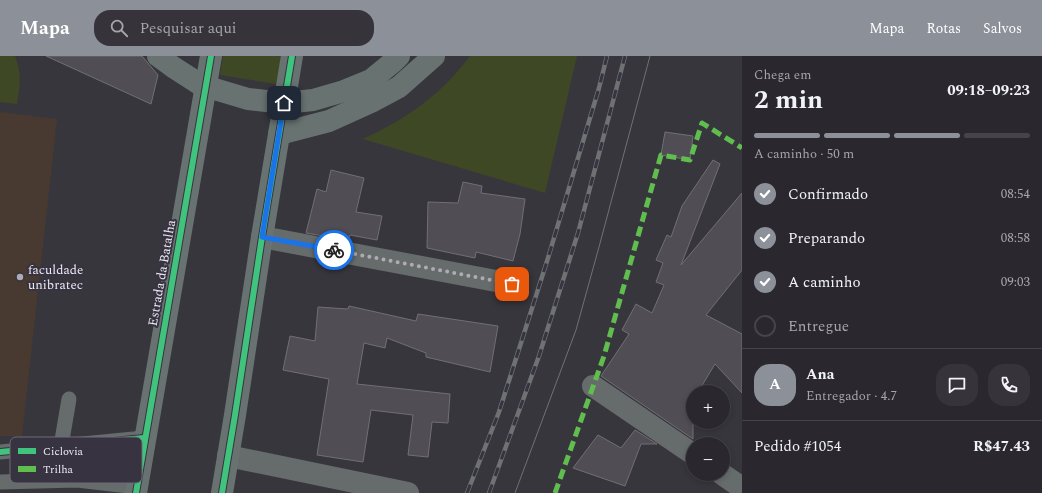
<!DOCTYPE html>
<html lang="pt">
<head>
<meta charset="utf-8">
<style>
  :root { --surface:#2a282e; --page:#36343a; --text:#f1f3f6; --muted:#a5a6aa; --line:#46444a; --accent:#8c9099 }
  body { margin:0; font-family:Spectral,serif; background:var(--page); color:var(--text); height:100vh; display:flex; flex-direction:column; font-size:15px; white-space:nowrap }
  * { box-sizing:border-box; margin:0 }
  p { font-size:13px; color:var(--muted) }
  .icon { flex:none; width:22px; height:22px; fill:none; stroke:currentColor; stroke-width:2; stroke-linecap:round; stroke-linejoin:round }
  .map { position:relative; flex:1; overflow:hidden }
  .panel { display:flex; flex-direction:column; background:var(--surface); width:300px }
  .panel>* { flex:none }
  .fabs { position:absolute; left:686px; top:329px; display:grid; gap:8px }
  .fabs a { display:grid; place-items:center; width:44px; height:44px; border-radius:50%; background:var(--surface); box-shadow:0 2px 6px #0003,0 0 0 1px var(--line); font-size:20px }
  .pin { position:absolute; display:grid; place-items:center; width:34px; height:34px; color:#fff; margin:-17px; border-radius:8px; box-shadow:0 2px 6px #0006 }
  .courier { position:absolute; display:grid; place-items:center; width:40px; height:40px; margin:-20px; border:3px solid #1a73e8; border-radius:50%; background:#fff; color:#222; box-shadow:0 1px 5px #0007 }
  .headline em { font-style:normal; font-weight:700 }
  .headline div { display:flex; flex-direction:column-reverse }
  .headline { display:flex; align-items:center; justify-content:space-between; height:68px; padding:0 12px }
  h1 { font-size:26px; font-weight:700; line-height:30px }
  .bar { display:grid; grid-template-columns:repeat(4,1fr); gap:6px 4px; align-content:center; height:48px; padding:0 12px }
  .bar i { height:5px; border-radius:3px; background:var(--line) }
  .bar .active { background:var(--accent) }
  .bar p { grid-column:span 4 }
  .line { display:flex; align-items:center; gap:10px; padding:0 12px; border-top:1px solid var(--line) }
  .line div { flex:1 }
  .round { display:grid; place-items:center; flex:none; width:42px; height:42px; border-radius:16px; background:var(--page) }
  ol { padding:0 12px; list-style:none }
  li { display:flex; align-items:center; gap:12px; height:44px }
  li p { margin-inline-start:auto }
  li .icon { padding:4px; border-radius:50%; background:var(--accent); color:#fff; stroke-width:4 }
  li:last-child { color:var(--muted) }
  li i { width:22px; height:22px; border:2px solid var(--line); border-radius:50% }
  header { display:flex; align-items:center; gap:24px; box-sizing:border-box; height:56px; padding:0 20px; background:var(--accent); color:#fff }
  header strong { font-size:19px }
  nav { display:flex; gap:22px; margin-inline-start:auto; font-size:14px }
  .search { width:280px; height:36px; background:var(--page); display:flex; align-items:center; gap:10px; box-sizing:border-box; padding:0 14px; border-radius:16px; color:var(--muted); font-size:15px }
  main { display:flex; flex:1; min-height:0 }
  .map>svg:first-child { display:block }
</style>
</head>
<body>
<header>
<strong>Mapa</strong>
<div class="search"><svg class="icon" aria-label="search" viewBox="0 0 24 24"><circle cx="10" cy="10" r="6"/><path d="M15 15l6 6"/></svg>Pesquisar aqui</div>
<nav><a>Mapa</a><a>Rotas</a><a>Salvos</a></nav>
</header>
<main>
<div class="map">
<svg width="742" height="437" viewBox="0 0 742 437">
  <rect width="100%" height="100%" fill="#38363d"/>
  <!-- education -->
  <path fill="#483931" d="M0,56L57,63L22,380H0Z"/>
  <!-- green -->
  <g fill="#3f4824">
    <path d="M0,0H15C22,18 20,30 17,48L0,46Z"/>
    <path d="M223,0H282L276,28L220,19Z"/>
    <path d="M470,0H577L545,137L363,83C375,77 388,71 399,64C426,48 451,26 470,0Z"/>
  </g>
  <!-- building -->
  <g fill="#504e54" stroke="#716f75">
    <path d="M46,0H142L158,19L151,48Z"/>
    <path d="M665,76L693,80L690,104L661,99Z"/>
    <path d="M713,104L720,108L681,209L742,137V214L706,259L742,278V337L715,308L698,336H693V383L601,320L629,278L622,274L636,248L652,257L664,229L656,226L663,207L656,204L667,179L671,181L682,150Z"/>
    <path d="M331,114L364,122L356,156L382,160L377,184L350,179L348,184L306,177L317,133L326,136Z"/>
    <path d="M463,126L482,130L481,137L525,143L520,178L513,205L476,196L475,202L427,192L428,146L458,147Z"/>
    <path d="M349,250L416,265L418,258L498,270L490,316L426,301V297L387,282L385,292L364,287L357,328L450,338L448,367L432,366L428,401L408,399L413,359L371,354L363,406L317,399L329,323L283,314L290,280L315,285L318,251L348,253Z"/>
    <path d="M635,374L657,388H641L625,430L573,412L598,379L621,392Z"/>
  </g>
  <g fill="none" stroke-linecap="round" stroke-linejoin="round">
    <!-- lane -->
    <g stroke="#666c6b" stroke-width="15">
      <path d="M61,390L69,343"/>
      <path d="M0,396L144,382"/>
      <path d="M0,426L77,424L137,431"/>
    </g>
    <!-- street -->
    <g stroke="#666c6b" stroke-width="22">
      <path d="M262,181L512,228"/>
      <path d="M593,330L693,398"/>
      <path d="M228,400L408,437"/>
      <path d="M722,418L742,432"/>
    </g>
    <!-- highway -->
    <g stroke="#687371" stroke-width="22">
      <path d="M279,78L329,65L371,46L399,31L434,0"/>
      <path d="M136,437L211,0"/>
      <path d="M222,437L235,359L262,181L292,0"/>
    </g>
    <!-- tram -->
    <path stroke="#6e7273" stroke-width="1" d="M515,437L576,274L599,191L650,0"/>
    <defs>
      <g id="rail">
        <path d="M467,437L499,356L548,202L599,32L607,0"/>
        <path d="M489,437L539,300L578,177L625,0"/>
      </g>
    </defs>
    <!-- rail casing -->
    <use href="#rail" stroke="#6e7273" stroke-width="4.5"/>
    <!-- rail -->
    <use href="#rail" stroke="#373340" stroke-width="3" stroke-dasharray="9" stroke-linecap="butt"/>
    <!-- highway-bridge -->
    <path stroke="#687371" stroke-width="22" d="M158,0L173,11L201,29L248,43L284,47L313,44L344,35L371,24L393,6L399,0"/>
    <!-- quiet -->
    <path stroke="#5fbe4e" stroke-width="5" stroke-dasharray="10 5" stroke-linecap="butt" d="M555,437L604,300L661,99L690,104L702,67L742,92"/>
    <defs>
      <g id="cycleway">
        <path d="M0,396L144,382"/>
        <path d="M136,437L211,0"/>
        <path d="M222,437L235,359L262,181L292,0"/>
      </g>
    </defs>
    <!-- cycleway casing -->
    <use href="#cycleway" stroke="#373340" stroke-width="8"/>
    <!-- cycleway -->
    <use href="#cycleway" stroke="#40c37c" stroke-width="6"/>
  </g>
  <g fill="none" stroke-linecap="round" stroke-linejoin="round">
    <!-- done -->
    <path stroke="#aeabb3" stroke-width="4" stroke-dasharray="0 7.2" d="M334,194L512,228"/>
    <!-- route -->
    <path stroke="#1a73e8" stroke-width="5" d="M284,47L262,181L334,194"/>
  </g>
  <!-- markers -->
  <circle fill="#aeabb3" stroke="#373340" stroke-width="1.5" cx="20" cy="221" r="4"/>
  <g text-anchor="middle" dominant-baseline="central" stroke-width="4" stroke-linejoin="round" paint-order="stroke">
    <!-- poi labels -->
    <g font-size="13" fill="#edeaf3" stroke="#373340" text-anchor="start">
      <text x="28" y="214">faculdade<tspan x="28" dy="15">unibratec</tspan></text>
    </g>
    <!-- street labels -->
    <g font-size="13" fill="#edeaf3" stroke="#373340">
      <text transform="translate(162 217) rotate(-80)">Estrada da Batalha</text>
    </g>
  </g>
  <!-- legend -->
  <rect x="10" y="381" width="132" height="46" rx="6" fill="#373340" stroke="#6e6a76" stroke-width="1"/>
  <rect x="18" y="392" width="18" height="6" fill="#40c37c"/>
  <rect x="18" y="410" width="18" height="6" fill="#5fbe4e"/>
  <g font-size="11" fill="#edeaf3">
    <text x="43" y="399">Ciclovia</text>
    <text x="43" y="417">Trilha</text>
  </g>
</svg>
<div class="fabs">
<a>+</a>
<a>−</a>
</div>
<div class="pin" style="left:512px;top:228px;background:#ea580c"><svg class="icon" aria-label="bag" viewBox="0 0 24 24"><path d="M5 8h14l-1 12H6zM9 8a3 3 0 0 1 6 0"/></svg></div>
<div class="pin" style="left:284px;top:47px;background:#1f2937"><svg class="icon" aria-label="home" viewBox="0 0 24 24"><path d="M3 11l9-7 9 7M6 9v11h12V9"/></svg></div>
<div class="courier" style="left:334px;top:194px"><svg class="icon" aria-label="bike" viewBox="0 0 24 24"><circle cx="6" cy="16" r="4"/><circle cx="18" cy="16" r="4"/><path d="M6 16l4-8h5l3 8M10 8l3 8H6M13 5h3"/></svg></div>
</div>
<section class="panel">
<div class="headline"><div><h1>2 min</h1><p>Chega em</p></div><em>09:18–09:23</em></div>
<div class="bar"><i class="active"></i><i class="active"></i><i class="active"></i><i></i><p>A caminho · 50 m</p></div>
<ol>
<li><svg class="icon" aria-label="check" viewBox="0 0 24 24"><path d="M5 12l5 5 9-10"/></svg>Confirmado<p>08:54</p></li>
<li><svg class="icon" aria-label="check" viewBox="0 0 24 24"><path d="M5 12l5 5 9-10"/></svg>Preparando<p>08:58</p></li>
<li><svg class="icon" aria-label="check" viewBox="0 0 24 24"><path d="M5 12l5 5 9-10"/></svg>A caminho<p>09:03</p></li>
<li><i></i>Entregue</li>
</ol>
<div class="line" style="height:72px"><b class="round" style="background:var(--accent);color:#fff">A</b><div><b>Ana</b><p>Entregador · 4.7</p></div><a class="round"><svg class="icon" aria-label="chat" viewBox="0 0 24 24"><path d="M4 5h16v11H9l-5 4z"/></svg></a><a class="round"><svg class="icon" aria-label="phone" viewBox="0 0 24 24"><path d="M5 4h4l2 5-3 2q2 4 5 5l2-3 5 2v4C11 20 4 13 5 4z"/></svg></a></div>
<div class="line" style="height:52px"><div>Pedido #1054</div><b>R$47.43</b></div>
</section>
</main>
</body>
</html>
